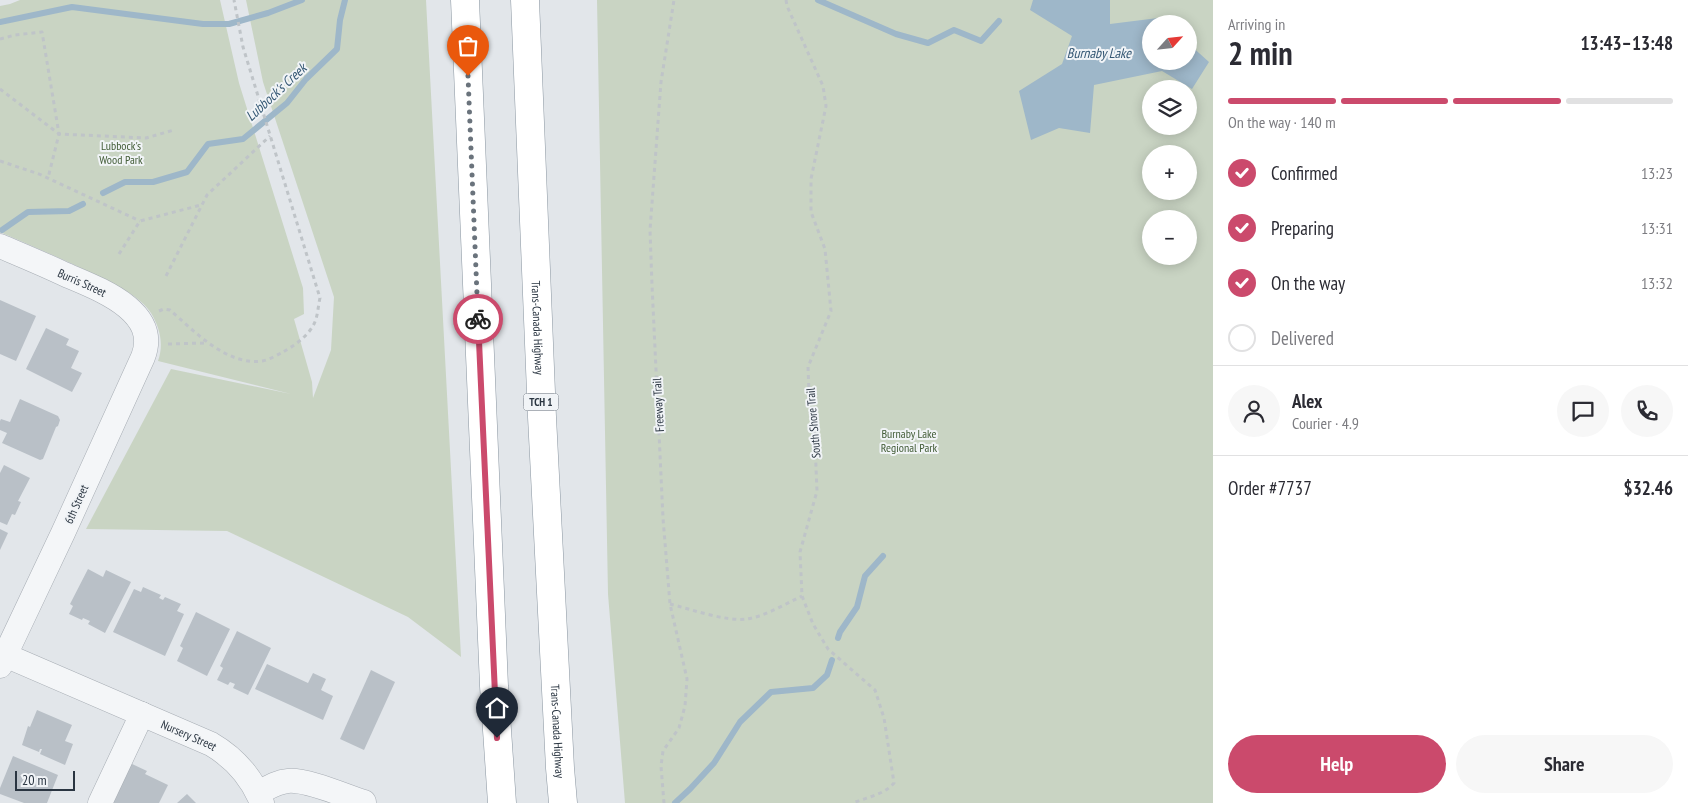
<!DOCTYPE html>
<html lang="en">
<head>
<meta charset="utf-8">
<style>
  :root { --surface:#fff; --page:#f7f7f7; --text:#2b2b33; --muted:#7c7c81; --line:#e1e1e2; --accent:#cb4a6c }
  body { margin:0; font-family:"PT Sans Narrow",sans-serif; background:var(--page); color:var(--text); height:100vh; display:flex; flex-direction:column; font-size:19px; white-space:nowrap }
  * { box-sizing:border-box; margin:0 }
  p { font-size:16px; color:var(--muted) }
  .icon { flex:none; width:28px; height:28px; fill:none; stroke:currentColor; stroke-width:2; stroke-linecap:round; stroke-linejoin:round }
  .map { position:relative; flex:1; overflow:hidden }
  .side { display:flex; flex-direction:column; background:var(--surface); width:475px }
  .side>* { flex:none }
  .needle { width:32px; rotate:63deg }
  .tools { position:absolute; left:1142px; top:15px; display:grid; gap:10px }
  .tools a { display:grid; place-items:center; width:55px; height:55px; border-radius:50%; background:var(--surface); box-shadow:0 2px 12px #0003; font-size:25px }
  .scale { position:absolute; left:15px; bottom:12px; width:60px; box-sizing:border-box; padding-left:5px; border:2px solid #2a3541; border-top:0; font-size:14px; line-height:18px; white-space:nowrap; color:#2a3541; -webkit-text-stroke:4px #f1f4f7; paint-order:stroke }
  .pin { position:absolute; display:grid; place-items:center; width:42px; height:42px; color:#fff; margin:-51px -21px; border-radius:50% 50% 50% 0; rotate:-45deg; box-shadow:0 0 5px #0007 }
  .pin .icon { rotate:45deg }
  .courier { position:absolute; display:grid; place-items:center; width:50px; height:50px; margin:-25px; border:4px solid #cb4a6c; border-radius:50%; background:#fff; color:#222; box-shadow:0 1px 6px #0007 }
  .head em { font-style:normal; font-weight:600 }
  .head div { display:flex; flex-direction:column-reverse }
  .head { display:flex; align-items:center; justify-content:space-between; height:85px; padding:0 15px }
  h1 { font-size:32px; font-weight:600; line-height:38px }
  .bar { display:grid; grid-template-columns:repeat(4,1fr); gap:8px 5px; align-content:center; height:60px; padding:0 15px }
  .bar i { height:6px; border-radius:4px; background:var(--line) }
  .bar .active { background:var(--accent) }
  .bar p { grid-column:span 4 }
  .line { display:flex; align-items:center; gap:12px; padding:0 15px; border-top:1px solid var(--line) }
  .line div { flex:1 }
  .round { display:grid; place-items:center; flex:none; width:52px; height:52px; border-radius:26px; background:var(--page) }
  ol { padding:0 15px; list-style:none }
  li { display:flex; align-items:center; gap:15px; height:55px }
  li p { margin-inline-start:auto }
  li .icon { padding:5px; border-radius:50%; background:var(--accent); color:#fff; stroke-width:4 }
  li:last-child { color:var(--muted) }
  li i { width:28px; height:28px; border:2px solid var(--line); border-radius:50% }
  .button { display:flex; gap:10px; margin-top:auto; padding:10px 15px }
  .button a { flex:1; height:58px; border-radius:30px; background:var(--accent); color:#fff; font-size:20px; font-weight:600; line-height:58px; text-align:center }
  .button a+a { background:var(--page); color:var(--text) }
  main { display:flex; flex:1; min-height:0 }
  .map>svg:first-child { display:block }
</style>
</head>
<body>
<main>
<div class="map">
<svg width="1213" height="803" viewBox="0 0 1213 803">
  <rect width="100%" height="100%" fill="#e2e6ea"/>
  <!-- green -->
  <g fill="#c9d4c3" fill-rule="evenodd">
    <path d="M20,0H220L239,83L303,288L304,314L294,319L312,382L313,398L331,350L334,297L263,82L246,0H426L461,657L408,617L227,531L86,529L171,369L291,394L158,361C164,344 160,328 151,313C140,296 118,287 101,278C68,261 34,247 0,232V6L10,4Z"/>
    <path d="M597,0H1213V803H625L608,594ZM1151,24H1189V61H1151ZM1151,89H1189V126H1151ZM1151,154H1189V191H1151ZM1151,219H1189V256H1151Z"/>
  </g>
  <!-- water -->
  <path fill="#9eb7c9" d="M1033,0H1110V24L1158,18L1165,24H1151V61H1189V44L1209,62L1192,89L1162,71L1094,85L1090,133L1059,128L1031,140L1019,91L1062,64L1072,36L1030,10Z"/>
  <g fill="none" stroke-linecap="round" stroke-linejoin="round">
    <!-- stream -->
    <g stroke="#9eb7c9" stroke-width="6">
      <path d="M818,0L896,34L928,43L954,30L981,41L999,21"/>
      <path d="M0,22L72,7L203,24H229L268,13L302,0"/>
      <path d="M103,193L125,182H153L187,172L208,144L243,139L287,103L306,79L337,49L340,20L345,0"/>
      <path d="M2,230L28,212L69,211L83,204"/>
      <path d="M838,638L840,632L857,607L865,576L883,556"/>
      <path d="M675,803L690,789L714,763L740,722L771,692L813,688L827,675L832,660"/>
    </g>
  </g>
  <!-- building -->
  <g fill="#b9c0c7">
    <path d="M0,300L36,316L16,361L0,354Z"/>
    <path d="M46,328L69,339L66,345L79,351L71,368L82,373L72,392L26,369Z"/>
    <path d="M20,399L58,416L60,420L58,426L56,427L43,459L40,460L2,443L7,433L0,430V421L1,419L10,422Z"/>
    <path d="M4,465L30,478L18,501L21,502L15,515L12,514L7,525L0,522V473Z"/>
    <path d="M0,529L8,533L0,550Z"/>
    <path d="M88,569L103,577L106,570L131,582L105,633L88,624L90,621L83,618L82,620L69,614L73,606L70,604Z"/>
    <path d="M143,587L161,595L159,598L163,600L165,597L181,604L177,611L184,614L165,656L113,632L134,589L141,592Z"/>
    <path d="M196,612L230,629L207,676L177,661L183,648L180,646Z"/>
    <path d="M237,631L271,648L248,695L233,688L235,684L230,682L228,685L217,680L223,668L220,666Z"/>
    <path d="M267,664L308,683L313,673L326,679L321,690L333,696L323,720L255,689Z"/>
    <path d="M371,670L395,682L364,750L340,739Z"/>
    <path d="M37,710L72,725L65,741L73,744L65,765L40,754L42,749H40L39,752L22,745L28,726L30,727Z"/>
    <path d="M13,756L58,775L47,803H24L0,794V788Z"/>
    <path d="M130,763L147,771L145,774L168,785L159,803H112Z"/>
    <path d="M187,794L196,803H177Z"/>
  </g>
  <g fill="none" stroke-linecap="round" stroke-linejoin="round">
    <defs>
      <g id="minor">
        <path id="s1" d="M0,246C21,255 43,264 64,274C96,288 161,310 143,357L63,533L0,666"/>
        <path id="s2" d="M0,653L211,744C235,758 252,778 262,803"/>
        <path d="M258,793C268,788 276,782 288,781C307,779 345,796 364,802"/>
        <path d="M100,803L142,714"/>
      </g>
      <g id="highway">
        <path d="M465,0L494,686L502,803"/>
        <path id="s3" d="M525,0L542,417L560,768L563,803"/>
      </g>
    </defs>
    <!-- minor casing -->
    <use href="#minor" stroke="#a7adb4" stroke-width="25"/>
    <!-- highway casing -->
    <use href="#highway" stroke="#8995a0" stroke-width="29"/>
    <!-- path -->
    <g stroke="#bfc4c8" stroke-width="3" stroke-dasharray="4 4" stroke-linecap="butt">
      <path d="M786,0L787,6L823,86L826,106L811,179V212L825,249L831,311L808,367L809,392L814,421L817,491L800,552L802,596L813,624L828,649L875,690L884,718L894,783C884,795 867,797 853,803"/>
      <path d="M0,39L15,35L42,32L59,134L146,138L174,130"/>
      <path d="M0,89L59,134L48,178"/>
      <path d="M0,161L39,174L140,221"/>
      <path d="M119,254L140,221L201,205"/>
      <path d="M166,276L207,195L270,136"/>
      <path d="M159,311L164,309L170,310C194,331 227,366 262,361C269,360 277,355 283,352C294,346 308,336 314,324C318,316 318,306 320,298L243,47L234,0"/>
      <path d="M168,344L206,343"/>
      <path d="M670,604C690,609 727,622 747,619C766,616 785,604 802,596"/>
      <path d="M664,803L661,766L663,751L679,728L685,706L687,679L670,604L663,518L652,285L650,230L661,82L674,0"/>
    </g>
    <!-- minor -->
    <use href="#minor" stroke="#f4f6f8" stroke-width="24"/>
    <!-- highway -->
    <use href="#highway" stroke="#fff" stroke-width="28"/>
  </g>
  <g fill="none" stroke-linecap="round" stroke-linejoin="round">
    <!-- done -->
    <path stroke="#6a737c" stroke-width="5" stroke-dasharray="0 9" d="M468,76L478,319"/>
    <!-- route -->
    <path stroke="#cb4a6c" stroke-width="6" d="M478,319L497,738"/>
  </g>
  <g text-anchor="middle" dominant-baseline="central" stroke-width="4" stroke-linejoin="round" paint-order="stroke">
    <!-- shield labels -->
    <rect fill="#f1f4f7" stroke="#666e78" stroke-width="1" x="523.5" y="393.5" width="35" height="17" rx="4"/>
    <g font-size="11" font-weight="bold" fill="#2a3541">
      <text x="541" y="402">TCH 1</text>
    </g>
    <!-- park labels -->
    <g font-size="12" fill="#435d38" stroke="#f1f4f7">
      <text x="121" y="145">Lubbock's<tspan x="121" dy="14">Wood Park</tspan></text>
      <text x="909" y="433">Burnaby Lake<tspan x="909" dy="14">Regional Park</tspan></text>
    </g>
    <!-- street labels -->
    <g font-size="12" fill="#2a3541" stroke="#f1f4f7">
      <text stroke="none"><textPath href="#s1" startOffset="90">Burris Street</textPath></text>
      <text stroke="none"><textPath href="#s3" startOffset="328">Trans-Canada Highway</textPath></text>
      <text transform="translate(658 405) rotate(-93)">Freeway Trail</text>
      <text transform="translate(813 423) rotate(-95)">South Shore Trail</text>
      <text transform="translate(76 504) rotate(-66)">6th Street</text>
      <text stroke="none"><textPath href="#s3" startOffset="732">Trans-Canada Highway</textPath></text>
      <text stroke="none"><textPath href="#s2" startOffset="206">Nursery Street</textPath></text>
    </g>
    <!-- water labels -->
    <g font-size="14" font-style="italic" fill="#355874" stroke="#f1f4f7">
      <text x="1099" y="53">Burnaby Lake</text>
      <text transform="translate(276 92) rotate(-43)">Lubbock's Creek</text>
    </g>
  </g>
</svg>
<div class="tools">
<a><svg class="needle" viewBox="-14 -14 28 28"><path d="M0-13l5 13h-10z" fill="#e53935"/><path d="M0 13l5-13h-10z" fill="#7c7c81"/></svg></a>
<a><svg class="icon" aria-label="layers" viewBox="0 0 24 24"><path d="M12 4l9 5-9 5-9-5zM3 14l9 5 9-5"/></svg></a>
<a>+</a>
<a>−</a>
</div>
<div class="scale">20 m</div>
<div class="pin" style="left:468px;top:76px;background:#ea580c"><svg class="icon" aria-label="bag" viewBox="0 0 24 24"><path d="M5 8h14l-1 12H6zM9 8a3 3 0 0 1 6 0"/></svg></div>
<div class="pin" style="left:497px;top:738px;background:#1f2937"><svg class="icon" aria-label="home" viewBox="0 0 24 24"><path d="M3 11l9-7 9 7M6 9v11h12V9"/></svg></div>
<div class="courier" style="left:478px;top:319px"><svg class="icon" aria-label="bike" viewBox="0 0 24 24"><circle cx="6" cy="16" r="4"/><circle cx="18" cy="16" r="4"/><path d="M6 16l4-8h5l3 8M10 8l3 8H6M13 5h3"/></svg></div>
</div>
<section class="side">
<div class="head"><div><h1>2 min</h1><p>Arriving in</p></div><em>13:43–13:48</em></div>
<div class="bar"><i class="active"></i><i class="active"></i><i class="active"></i><i></i><p>On the way · 140 m</p></div>
<ol>
<li><svg class="icon" aria-label="check" viewBox="0 0 24 24"><path d="M5 12l5 5 9-10"/></svg>Confirmed<p>13:23</p></li>
<li><svg class="icon" aria-label="check" viewBox="0 0 24 24"><path d="M5 12l5 5 9-10"/></svg>Preparing<p>13:31</p></li>
<li><svg class="icon" aria-label="check" viewBox="0 0 24 24"><path d="M5 12l5 5 9-10"/></svg>On the way<p>13:32</p></li>
<li><i></i>Delivered</li>
</ol>
<div class="line" style="height:90px"><a class="round"><svg class="icon" aria-label="person" viewBox="0 0 24 24"><circle cx="12" cy="8" r="4"/><path d="M4 21q1-7 8-7t8 7"/></svg></a><div><b>Alex</b><p>Courier · 4.9</p></div><a class="round"><svg class="icon" aria-label="chat" viewBox="0 0 24 24"><path d="M4 5h16v11H9l-5 4z"/></svg></a><a class="round"><svg class="icon" aria-label="phone" viewBox="0 0 24 24"><path d="M5 4h4l2 5-3 2q2 4 5 5l2-3 5 2v4C11 20 4 13 5 4z"/></svg></a></div>
<div class="line" style="height:65px"><div>Order #7737</div><b>$32.46</b></div>
<div class="button"><a>Help</a><a>Share</a></div>
</section>
</main>
</body>
</html>
